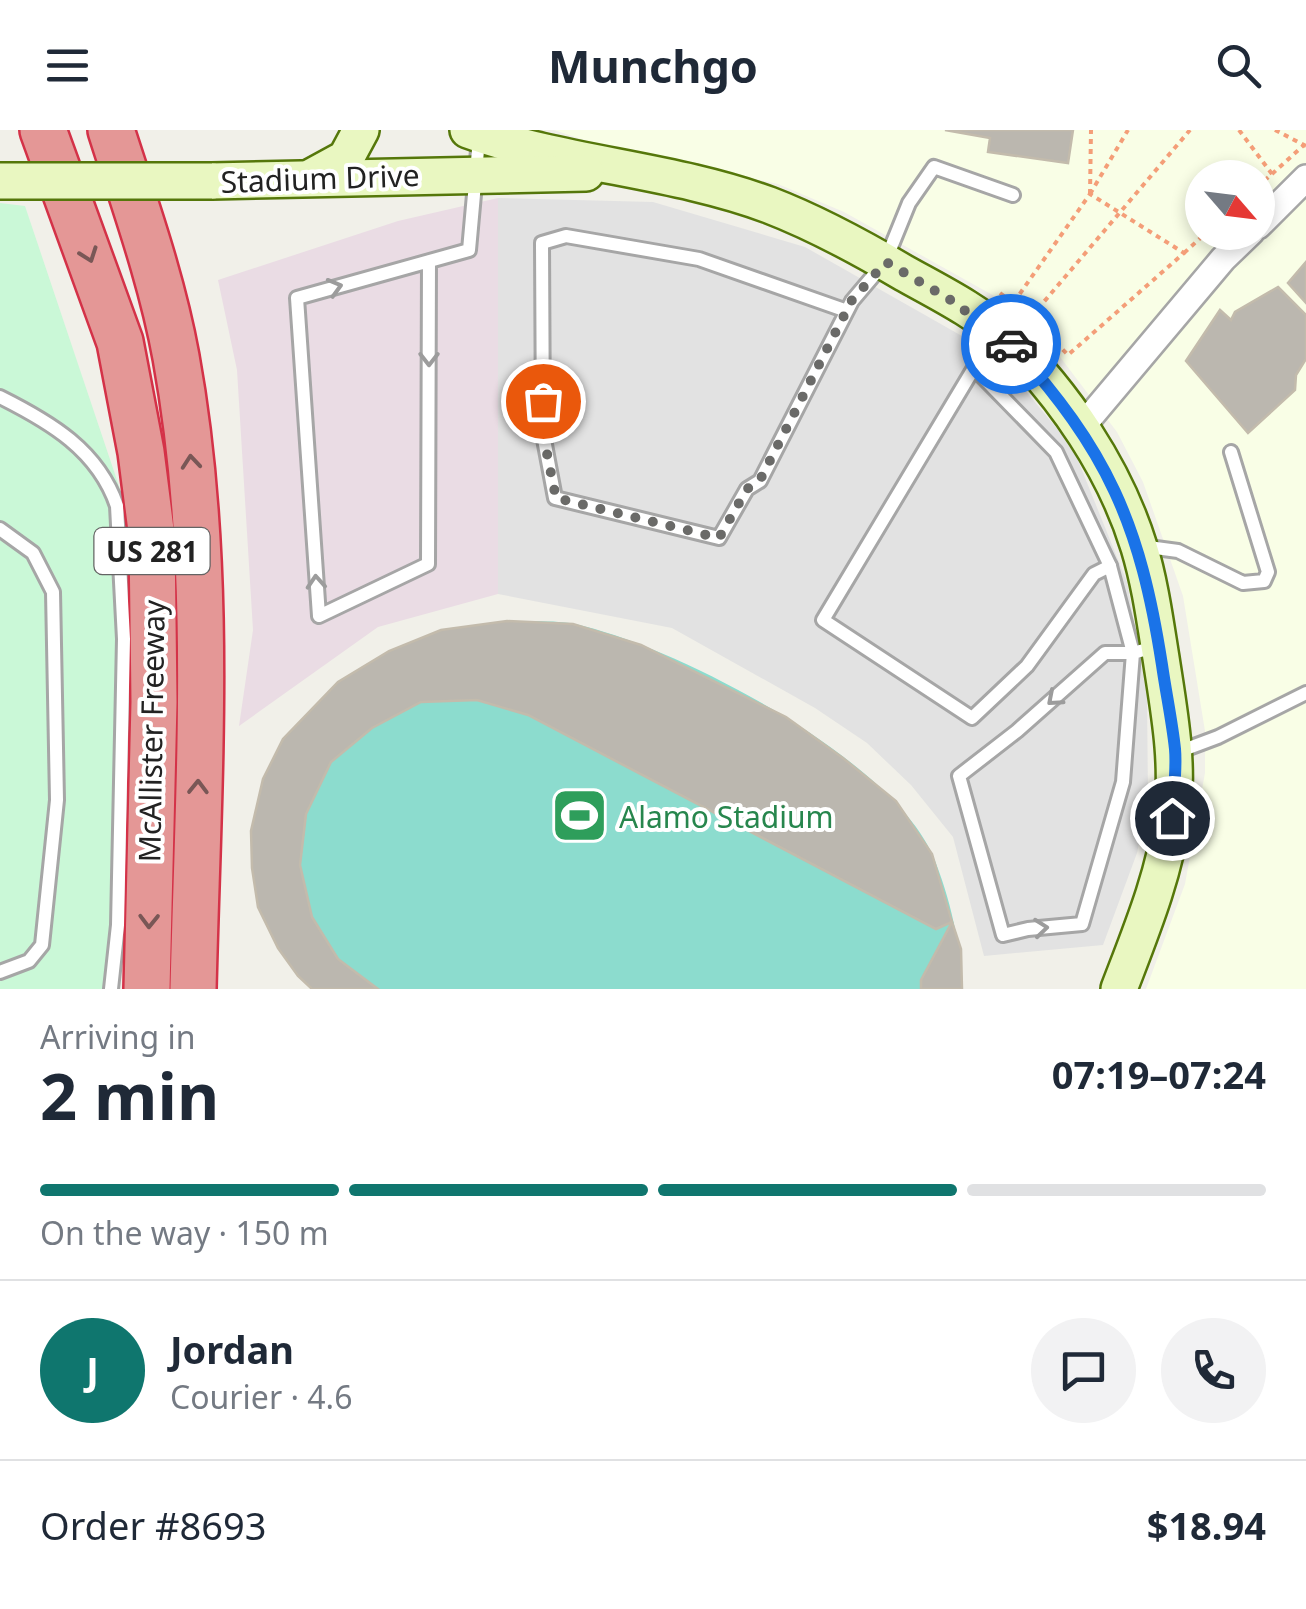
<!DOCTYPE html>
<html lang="en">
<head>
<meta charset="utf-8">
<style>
  :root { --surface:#fff; --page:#f2f2f3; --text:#1f2937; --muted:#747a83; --line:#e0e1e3; --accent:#0f766e }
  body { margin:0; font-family:"Noto Sans",sans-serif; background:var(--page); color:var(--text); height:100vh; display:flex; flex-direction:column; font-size:38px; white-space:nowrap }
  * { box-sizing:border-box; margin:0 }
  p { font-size:32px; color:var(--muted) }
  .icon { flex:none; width:55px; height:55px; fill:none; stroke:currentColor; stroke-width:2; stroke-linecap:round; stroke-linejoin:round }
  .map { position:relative; height:859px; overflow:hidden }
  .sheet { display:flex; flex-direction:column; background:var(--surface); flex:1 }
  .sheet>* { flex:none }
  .needle { width:65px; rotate:118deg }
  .buttons { position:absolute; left:1185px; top:30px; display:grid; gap:20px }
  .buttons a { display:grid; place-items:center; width:90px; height:90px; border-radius:50%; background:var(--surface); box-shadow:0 5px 15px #0003; font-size:50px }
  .pin { position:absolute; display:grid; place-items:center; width:85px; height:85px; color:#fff; margin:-42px; border:5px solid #fff; border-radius:50%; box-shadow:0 2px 10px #0007 }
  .courier { position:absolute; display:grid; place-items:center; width:100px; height:100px; margin:-50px; border:8px solid #1a73e8; border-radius:50%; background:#fff; color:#222; box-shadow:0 2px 12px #0007 }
  .summary em { font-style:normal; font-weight:700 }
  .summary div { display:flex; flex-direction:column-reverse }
  .summary { display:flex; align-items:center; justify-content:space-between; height:170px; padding:0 40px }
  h1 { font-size:65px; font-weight:700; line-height:75px }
  .bar { display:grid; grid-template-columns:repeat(4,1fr); gap:15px 10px; align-content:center; height:120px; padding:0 40px }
  .bar i { height:12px; border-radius:8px; background:var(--line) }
  .bar .active { background:var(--accent) }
  .bar p { grid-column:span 4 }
  .line { display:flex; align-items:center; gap:25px; padding:0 40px; border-top:2px solid var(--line) }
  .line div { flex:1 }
  .round { display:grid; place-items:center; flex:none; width:105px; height:105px; border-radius:52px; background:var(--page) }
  header { display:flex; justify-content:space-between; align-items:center; height:130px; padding:0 40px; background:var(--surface); font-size:45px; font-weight:700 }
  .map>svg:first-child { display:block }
</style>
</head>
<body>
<header><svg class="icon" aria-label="menu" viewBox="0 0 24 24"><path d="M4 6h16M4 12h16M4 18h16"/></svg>Munchgo<svg class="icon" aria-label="search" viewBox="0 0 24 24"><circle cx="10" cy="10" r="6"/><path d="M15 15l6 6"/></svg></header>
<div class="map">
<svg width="1306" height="859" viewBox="0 0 1306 859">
  <rect width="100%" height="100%" fill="#f1f0e9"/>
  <!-- industrial -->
  <path fill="#eadce4" d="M498,68V464L378,497L239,596L253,500L237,240L218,150L398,91Z"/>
  <!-- education -->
  <path fill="#f9fee6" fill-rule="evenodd" d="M554,0H1306V859H1146L1185,754L1205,643V601L1183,466L1143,352L1117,302L1051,215L1014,177L844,82L778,54L608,18ZM1202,48H1258V102H1202Z"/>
  <!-- park -->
  <path fill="#caf8d7" d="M0,73L25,76L129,386L130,570L114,859H0Z"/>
  <!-- pitch -->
  <path fill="#8cdcce" d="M507,491C529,492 554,490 575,494C676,516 891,628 933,726C950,767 961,815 962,859H312C286,836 273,808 258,777L338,552L389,521L441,500Z"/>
  <!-- parking -->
  <path fill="#e2e2e2" d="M498,68L653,72L805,117L969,210L1010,242L1073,318L1127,452L1147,568L1148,668L1137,723L1103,815L984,826L953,707L911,655L867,613L815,578L672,498L498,464Z"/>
  <!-- building -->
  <g fill="#bbb7af" stroke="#c3bbac" stroke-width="2.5">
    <path d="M945,0H1073L1068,33L988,22L990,8Z"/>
    <path d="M1306,132V173L1288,153Z"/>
    <path d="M1278,157L1306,185V229L1296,245L1295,260L1248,303L1186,231L1220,180L1231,190L1235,182Z"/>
    <path d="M507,491L573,494L641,515L786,587L843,628L896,671L932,724L952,792L936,799L528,585L477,570L421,572L372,598L331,632L306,684L300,735L312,787L338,829L378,859H312L298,846L278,818L258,777L252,738L251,701L263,649L283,609L338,552L389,521L441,500Z"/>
    <path d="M952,792L961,819L962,859H921V850Z"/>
  </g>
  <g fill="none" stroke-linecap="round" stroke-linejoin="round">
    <defs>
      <g id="service">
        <path d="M429,131L428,434L319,486L297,168L469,120L479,9"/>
        <path d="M847,181L699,129L566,106L542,113L543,304L555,368L719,408L747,359L760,351L852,171L885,132L909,73L934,37L1013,65"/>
        <path d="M974,238L823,490L972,588L1027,536L1094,444L1110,436L1056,322L974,238L1002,208"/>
        <path d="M0,267C50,292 98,320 117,376L124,509L118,795L111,859"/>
        <path d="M0,399L33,423L53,462L57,670L42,815L29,831L0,842"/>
        <path d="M1141,416L1178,421L1243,453L1264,451L1268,442L1231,322"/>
        <path d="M1110,436L1133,523L1123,652L1082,794L1028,799L1003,805L959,646L1017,601L1105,523H1133L1158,516"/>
        <path d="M1178,622L1218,607L1306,563"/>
      </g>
      <g id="minor">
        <path d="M1258,96L1306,48"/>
        <path d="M1080,299L1223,129L1251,102"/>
      </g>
      <g id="secondary">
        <path d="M468,0C565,35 672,39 769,75C816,93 860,117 904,143C938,162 977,181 1006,208C1064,264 1115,339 1139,417C1150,453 1155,491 1161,528C1169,581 1179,632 1172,686C1165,744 1140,804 1119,859"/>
        <path d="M313,46L346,28L361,0"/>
        <path d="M212,51L586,43"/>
      </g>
      <g id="motorway">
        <path d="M43,0L120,212L141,322L152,408L154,572L147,859"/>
        <path d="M111,0C135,75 162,150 176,227C214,435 198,649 193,859"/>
      </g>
    </defs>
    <!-- service casing -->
    <use href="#service" stroke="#a6a6a6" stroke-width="18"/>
    <!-- minor casing -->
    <use href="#minor" stroke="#a6a6a6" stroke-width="30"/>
    <!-- secondary casing -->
    <use href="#secondary" stroke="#55770a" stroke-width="40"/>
    <!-- motorway casing -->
    <use href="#motorway" stroke="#d43248" stroke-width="50"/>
    <!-- path -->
    <g stroke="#f49e78" stroke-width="4" stroke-dasharray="5 5" stroke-linecap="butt">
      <path d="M1239,0L1272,44L1258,56"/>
      <path d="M1275,0L1306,16"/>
      <path d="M1272,44L1304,15"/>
      <path d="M1090,64L1128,0"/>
      <path d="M1090,64L1091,0"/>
      <path d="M1184,123L1207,102"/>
      <path d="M1000,163L1031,187L1190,0"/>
      <path d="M1014,172L1090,64L1184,123L1068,225L1031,187"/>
    </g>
    <!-- service -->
    <use href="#service" stroke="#fff" stroke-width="12"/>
    <!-- minor -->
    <use href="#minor" stroke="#fff" stroke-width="25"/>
    <!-- secondary -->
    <use href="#secondary" stroke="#e9f7c1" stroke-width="35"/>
    <!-- motorway -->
    <use href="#motorway" stroke="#e49796" stroke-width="45"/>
    <defs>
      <path id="secondary-bridge" d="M0,51H212"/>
    </defs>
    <!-- secondary-bridge casing -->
    <use href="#secondary-bridge" stroke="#55770a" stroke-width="40" stroke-linecap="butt"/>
    <!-- secondary-bridge -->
    <use href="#secondary-bridge" stroke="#e9f7c1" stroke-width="35"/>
  </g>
  <!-- one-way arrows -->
  <defs><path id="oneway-chevron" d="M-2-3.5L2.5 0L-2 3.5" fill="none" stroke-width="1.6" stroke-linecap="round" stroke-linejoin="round" transform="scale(2.5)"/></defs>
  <g stroke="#795756">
    <use href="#oneway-chevron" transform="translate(89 125) rotate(70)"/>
    <use href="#oneway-chevron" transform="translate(191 332) rotate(-95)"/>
    <use href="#oneway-chevron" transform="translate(198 657) rotate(-89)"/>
    <use href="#oneway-chevron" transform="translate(149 791) rotate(91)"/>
  </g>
  <g stroke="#9c9c9c">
    <use href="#oneway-chevron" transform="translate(335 157) rotate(-16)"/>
    <use href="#oneway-chevron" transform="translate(429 229) rotate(90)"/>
    <use href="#oneway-chevron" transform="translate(316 452) rotate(-94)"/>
    <use href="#oneway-chevron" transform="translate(1054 569) rotate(139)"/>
    <use href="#oneway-chevron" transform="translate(1041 798) rotate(-6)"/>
  </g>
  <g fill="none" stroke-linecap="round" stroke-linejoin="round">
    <!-- done -->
    <path stroke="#6a6a68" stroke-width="10" stroke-dasharray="0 18" d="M543,271V304L556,368L719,408L747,359L760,350L852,170L886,132L949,169L1011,214"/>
    <!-- route -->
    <path stroke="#1a73e8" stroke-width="12" d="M1011,214C1108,321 1140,393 1162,535C1166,563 1172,591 1175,619C1177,641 1173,666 1172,688"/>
  </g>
  <!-- icons -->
  <defs>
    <symbol id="stadium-square" viewBox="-11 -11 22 22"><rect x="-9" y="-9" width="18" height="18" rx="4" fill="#2e9e5b" stroke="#fff"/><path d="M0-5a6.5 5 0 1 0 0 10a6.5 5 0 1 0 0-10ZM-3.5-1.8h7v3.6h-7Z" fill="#fff"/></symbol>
  </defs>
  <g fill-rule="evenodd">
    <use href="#stadium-square" x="548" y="654" width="63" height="63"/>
  </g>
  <g text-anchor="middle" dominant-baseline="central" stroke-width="8" stroke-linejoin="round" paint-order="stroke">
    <!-- shield labels -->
    <rect fill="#fff" stroke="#646464" stroke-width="2.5" x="94.5" y="398" width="115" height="46" rx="8"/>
    <g font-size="28" font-weight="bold" fill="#222">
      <text x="152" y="421">US 281</text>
    </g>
    <!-- street labels -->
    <g font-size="30" fill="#222" stroke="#fff">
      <text transform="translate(320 48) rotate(-2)">Stadium Drive</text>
      <text transform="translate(151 601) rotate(-89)">McAllister Freeway</text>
    </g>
    <!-- leisure labels -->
    <g font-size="30" fill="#27864d" stroke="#fff" text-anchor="start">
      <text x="619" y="686">Alamo Stadium</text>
    </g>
  </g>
</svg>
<div class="buttons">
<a><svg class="needle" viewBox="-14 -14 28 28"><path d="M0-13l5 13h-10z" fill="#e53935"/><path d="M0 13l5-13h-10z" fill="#747a83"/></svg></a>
</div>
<div class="pin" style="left:543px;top:271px;background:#ea580c"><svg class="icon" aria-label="bag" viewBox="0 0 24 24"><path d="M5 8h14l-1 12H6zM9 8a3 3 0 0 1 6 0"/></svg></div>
<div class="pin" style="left:1172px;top:688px;background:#1f2937"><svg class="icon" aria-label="home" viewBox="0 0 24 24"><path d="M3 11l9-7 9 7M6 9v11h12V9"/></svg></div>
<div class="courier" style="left:1011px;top:214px"><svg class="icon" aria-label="car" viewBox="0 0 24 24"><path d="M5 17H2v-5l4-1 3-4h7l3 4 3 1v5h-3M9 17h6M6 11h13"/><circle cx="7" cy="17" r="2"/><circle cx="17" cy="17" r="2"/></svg></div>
</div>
<section class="sheet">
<div class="summary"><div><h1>2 min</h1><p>Arriving in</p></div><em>07:19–07:24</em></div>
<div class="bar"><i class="active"></i><i class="active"></i><i class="active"></i><i></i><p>On the way · 150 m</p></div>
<div class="line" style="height:180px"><b class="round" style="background:var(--accent);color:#fff">J</b><div><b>Jordan</b><p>Courier · 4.6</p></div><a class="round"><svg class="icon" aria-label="chat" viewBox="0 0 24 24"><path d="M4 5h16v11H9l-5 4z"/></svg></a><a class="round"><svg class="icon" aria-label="phone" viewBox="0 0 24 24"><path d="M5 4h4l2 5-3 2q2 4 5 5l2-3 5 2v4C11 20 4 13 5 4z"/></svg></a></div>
<div class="line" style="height:130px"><div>Order #8693</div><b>$18.94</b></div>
</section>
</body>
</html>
